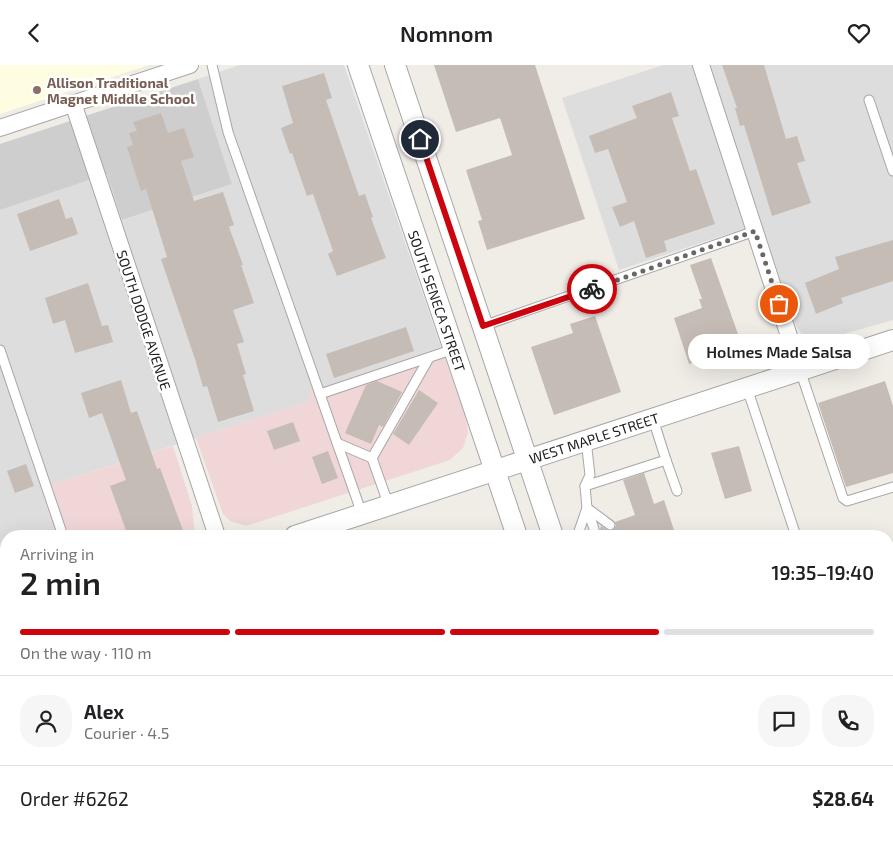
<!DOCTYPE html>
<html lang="en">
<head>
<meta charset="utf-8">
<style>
  :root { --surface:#fff; --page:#f6f6f6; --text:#202124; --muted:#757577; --line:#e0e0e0; --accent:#cc040e }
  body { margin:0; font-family:"Exo 2",sans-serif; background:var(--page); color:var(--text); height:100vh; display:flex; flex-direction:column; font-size:19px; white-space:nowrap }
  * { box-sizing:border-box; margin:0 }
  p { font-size:16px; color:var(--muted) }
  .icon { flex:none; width:28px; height:28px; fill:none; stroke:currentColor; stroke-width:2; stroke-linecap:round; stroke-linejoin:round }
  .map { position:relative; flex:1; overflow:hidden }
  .sheet { position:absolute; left:0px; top:465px; width:894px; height:311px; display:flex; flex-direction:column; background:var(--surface); border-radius:20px 20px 0 0; box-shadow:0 5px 20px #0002 }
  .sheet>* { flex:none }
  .pin { position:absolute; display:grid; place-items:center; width:42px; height:42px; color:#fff; margin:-21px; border:2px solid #fff; border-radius:50%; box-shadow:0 1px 5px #0007 }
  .courier { position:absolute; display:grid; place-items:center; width:50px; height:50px; margin:-25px; border:4px solid #cc040e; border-radius:50%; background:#fff; color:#222; box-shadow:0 1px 6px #0007 }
  .bubble { position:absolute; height:35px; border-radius:18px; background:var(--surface); box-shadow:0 5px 20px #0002; font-size:16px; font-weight:600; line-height:35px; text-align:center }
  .summary em { font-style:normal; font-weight:600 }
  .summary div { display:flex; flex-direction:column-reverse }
  .summary { display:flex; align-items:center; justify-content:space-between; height:85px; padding:0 20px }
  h1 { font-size:32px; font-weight:600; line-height:38px }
  .bar { display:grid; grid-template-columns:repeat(4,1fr); gap:8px 5px; align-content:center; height:60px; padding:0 20px }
  .bar i { height:6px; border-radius:4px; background:var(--line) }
  .bar .on { background:var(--accent) }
  .bar p { grid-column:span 4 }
  .line { display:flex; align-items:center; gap:12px; padding:0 20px; border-top:1px solid var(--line) }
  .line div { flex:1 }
  .round { display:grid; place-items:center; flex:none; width:52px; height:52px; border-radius:20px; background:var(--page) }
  header { display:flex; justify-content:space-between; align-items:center; height:65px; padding:0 20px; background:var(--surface); font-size:22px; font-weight:600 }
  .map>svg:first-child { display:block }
</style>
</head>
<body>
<header><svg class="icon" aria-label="back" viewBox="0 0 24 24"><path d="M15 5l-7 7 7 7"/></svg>Nomnom<svg class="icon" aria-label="heart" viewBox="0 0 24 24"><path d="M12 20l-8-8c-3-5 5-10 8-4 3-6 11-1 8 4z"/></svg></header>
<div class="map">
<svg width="893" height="776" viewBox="0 0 893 776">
  <rect width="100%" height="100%" fill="#f0ede7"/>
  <!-- residential -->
  <g fill="#dedddd">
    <path d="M240,0H344L441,282L310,327L311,336L41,423L56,471H6V549L0,551V145L107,109L123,155L232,119L198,14Z"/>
    <path d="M663,0H893V255L812,278L803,271L796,261L761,158L619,205L562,33Z"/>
  </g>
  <!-- commercial -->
  <g fill="#f0d6d7">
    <path d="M441,282L465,350L468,367L463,383L450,395L246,461L230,456L223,449L196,373L311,336L309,327Z"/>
    <path d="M173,381L192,441L195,471H56L41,423Z"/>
  </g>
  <!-- education -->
  <path fill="#fefde1" d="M0,0H149L0,49Z"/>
  <!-- religious -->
  <path fill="#cecece" d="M198,14L232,119L122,155L107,109L0,145V79Z"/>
  <!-- building -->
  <g fill="#c5bcb6">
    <path d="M434,0H535L585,154L487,185L478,156L482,155L466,105L512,90L500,53L456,67Z"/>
    <path d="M722,0H764L786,74L797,71L805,96L797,98L811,138L772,151L744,60L740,61L735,43H737Z"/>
    <path d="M324,8L332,33L326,35L359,131L365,129L373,152L371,153L386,193L337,211L328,189L333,186L313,129L307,131L292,88L290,89L281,63L293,58L282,21Z"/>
    <path d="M671,27L679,51L672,53L690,106L696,104L715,159L664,176L667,186L646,193L634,156L620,162L612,142L627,137L608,84L595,88L589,71L637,53L632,41Z"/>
    <path d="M161,48L168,68L184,63L194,92L181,96L194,136L223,127L234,160L229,162L243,200H241L254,238L233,245L244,277L237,279L246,309L243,310L254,346L218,357L207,321L203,322L195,294L161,194L167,192L146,124L141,126L127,82L133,80L129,68L137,66L133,57Z"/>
    <path d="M59,134L66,154L72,152L78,169L30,186L17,149Z"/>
    <path d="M893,175V216L841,233L843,238L816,249L805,218L839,204L835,192Z"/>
    <path d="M711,193L743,283L720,291L719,289L689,299L674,253L702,243L699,234H702L690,200Z"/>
    <path d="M88,218L102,261L108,260L113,277L75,288L65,255L53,259L45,233Z"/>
    <path d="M595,251L621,327L554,350L531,282L573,268L570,259Z"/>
    <path d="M406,262L414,286L334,313L326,289Z"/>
    <path d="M121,315L131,348L137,346L157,404L160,403L185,471H128L110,421L126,415L102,348L89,353L81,328Z"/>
    <path d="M377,316L402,327L383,362L379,360L371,379L345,368L366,320Z"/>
    <path d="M885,316L893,341V408L846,422L818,338Z"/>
    <path d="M419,325L438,338L409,380L393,369Z"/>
    <path d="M293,357L300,376L274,385L267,366Z"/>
    <path d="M739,381L752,426L725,434L711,388Z"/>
    <path d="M328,386L338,413L322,419L312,392Z"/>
    <path d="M26,399L34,421L15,428L7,406Z"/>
    <path d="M644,408L654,439L664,435L676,471H584L586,466H588L592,470H596L599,468L601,461L607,465L612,466L616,461L615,457L635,450L623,415Z"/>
  </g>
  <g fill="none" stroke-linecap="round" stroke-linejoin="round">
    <defs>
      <g id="service">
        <path d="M212,0L228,67L362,449"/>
        <path d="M869,35L893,106"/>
        <path d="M483,261L755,166"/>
        <path d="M0,285L63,471"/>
        <path d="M800,305L843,433L847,436L893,422"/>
        <path d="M747,323L796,471"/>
        <path d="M320,329L454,284"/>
        <path d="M586,375L590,410L585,421L587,443L594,464"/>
        <path d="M337,378L372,393"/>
        <path d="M666,395L677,426"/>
        <path d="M585,421L666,395L653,354"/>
        <path d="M389,441L372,393L429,293"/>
        <path d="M578,469L587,443L610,460"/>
        <path d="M888,616L893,632"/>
        <path d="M834,770L836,776"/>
        <path d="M449,776L450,770"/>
      </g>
      <g id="minor">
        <path d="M701,0L800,305"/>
        <path d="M73,38L217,471"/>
        <path d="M0,63L190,0"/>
        <path d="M888,724L893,722"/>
        <path d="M734,776L751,770"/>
      </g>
      <g id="tertiary">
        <path d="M358,0L517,471"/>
        <path d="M395,0L553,471"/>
        <path d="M295,471L893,275"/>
        <path d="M0,568L6,566"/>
        <path d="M616,770L618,776"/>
        <path d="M650,770L652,776"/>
      </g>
    </defs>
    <!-- service casing -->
    <use href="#service" stroke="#a7a7a7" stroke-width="11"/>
    <!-- minor casing -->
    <use href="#minor" stroke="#a7a7a7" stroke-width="18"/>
    <!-- tertiary casing -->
    <use href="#tertiary" stroke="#a7a7a7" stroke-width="22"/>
    <!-- service -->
    <use href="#service" stroke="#fff" stroke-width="9"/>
    <!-- minor -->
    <use href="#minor" stroke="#fff" stroke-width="16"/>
    <!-- tertiary -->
    <use href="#tertiary" stroke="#fff" stroke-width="20"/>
  </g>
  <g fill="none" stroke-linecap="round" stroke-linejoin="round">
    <!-- done -->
    <path stroke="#696866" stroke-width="5" stroke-dasharray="0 9" d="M592,224L755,166L779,239"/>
    <!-- route -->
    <path stroke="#cc040e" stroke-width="6" d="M420,74L483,261L592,224"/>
  </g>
  <!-- markers -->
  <circle fill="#8d6e63" stroke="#fff" stroke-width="2" cx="37" cy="25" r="5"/>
  <g text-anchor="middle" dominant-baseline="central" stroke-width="5" stroke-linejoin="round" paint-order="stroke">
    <!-- education labels -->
    <g font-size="14" font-weight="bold" fill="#785e54" stroke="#fff" text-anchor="start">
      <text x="47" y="17">Allison Traditional<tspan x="47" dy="16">Magnet Middle School</tspan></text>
    </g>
    <!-- street labels -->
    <g font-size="14" fill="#202020" stroke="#fff">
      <text transform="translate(437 236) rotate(71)">SOUTH SENECA STREET</text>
      <text transform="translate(144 255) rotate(72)">SOUTH DODGE AVENUE</text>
      <text transform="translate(594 373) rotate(-18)">WEST MAPLE STREET</text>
    </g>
  </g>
</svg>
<div class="pin" style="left:779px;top:239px;background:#ea580c"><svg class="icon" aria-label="bag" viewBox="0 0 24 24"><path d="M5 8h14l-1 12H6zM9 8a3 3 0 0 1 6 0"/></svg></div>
<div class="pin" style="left:420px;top:74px;background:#1f2937"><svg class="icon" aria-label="home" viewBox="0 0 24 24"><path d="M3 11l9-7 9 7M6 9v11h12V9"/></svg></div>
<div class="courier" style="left:592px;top:224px"><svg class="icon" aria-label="bike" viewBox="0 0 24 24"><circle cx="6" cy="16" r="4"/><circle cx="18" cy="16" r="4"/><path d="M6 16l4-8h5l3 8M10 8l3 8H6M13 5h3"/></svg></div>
<div class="bubble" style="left:688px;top:269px;width:182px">Holmes Made Salsa</div>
<section class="sheet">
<div class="summary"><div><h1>2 min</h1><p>Arriving in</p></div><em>19:35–19:40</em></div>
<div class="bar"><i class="on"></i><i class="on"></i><i class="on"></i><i></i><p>On the way · 110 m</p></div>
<div class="line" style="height:90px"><a class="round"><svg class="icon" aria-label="person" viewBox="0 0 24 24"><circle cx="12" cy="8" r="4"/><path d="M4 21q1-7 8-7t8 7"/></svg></a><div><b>Alex</b><p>Courier · 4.5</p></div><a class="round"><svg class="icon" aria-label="chat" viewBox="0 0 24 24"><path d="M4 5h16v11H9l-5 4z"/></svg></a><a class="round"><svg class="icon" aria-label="phone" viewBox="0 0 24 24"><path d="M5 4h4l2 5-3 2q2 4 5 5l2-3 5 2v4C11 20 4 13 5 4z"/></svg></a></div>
<div class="line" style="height:65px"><div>Order #6262</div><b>$28.64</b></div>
</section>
</div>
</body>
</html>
